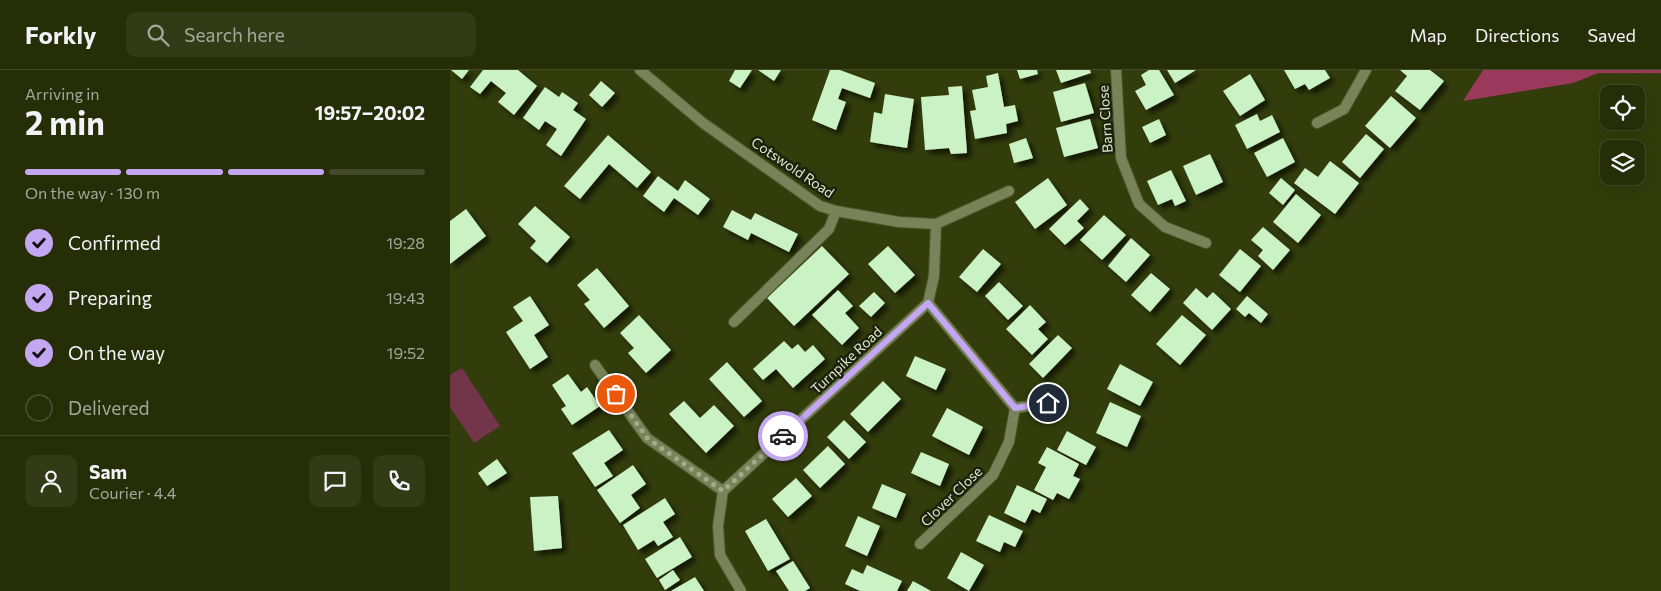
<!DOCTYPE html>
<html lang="en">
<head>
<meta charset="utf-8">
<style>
  :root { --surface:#262e08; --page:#323a16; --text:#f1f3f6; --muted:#a4a89c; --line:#424a29; --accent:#c3a7f2 }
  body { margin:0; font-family:Commissioner,sans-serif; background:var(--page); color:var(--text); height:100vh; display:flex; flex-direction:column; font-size:19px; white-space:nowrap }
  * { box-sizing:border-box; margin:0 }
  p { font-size:16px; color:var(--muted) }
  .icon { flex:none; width:28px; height:28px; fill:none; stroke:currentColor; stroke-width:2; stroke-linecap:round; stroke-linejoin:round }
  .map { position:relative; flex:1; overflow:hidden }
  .details { display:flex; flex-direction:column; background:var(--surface); width:450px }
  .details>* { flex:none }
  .buttons { position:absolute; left:1150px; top:15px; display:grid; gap:10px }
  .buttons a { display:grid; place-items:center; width:45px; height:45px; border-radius:10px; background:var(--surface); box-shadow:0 5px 20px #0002,0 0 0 1px var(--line); font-size:25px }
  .pin { position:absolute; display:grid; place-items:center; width:42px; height:42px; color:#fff; margin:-21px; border:2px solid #fff; border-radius:50%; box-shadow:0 1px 5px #0007 }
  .courier { position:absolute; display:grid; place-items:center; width:50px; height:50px; margin:-25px; border:4px solid #c3a7f2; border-radius:50%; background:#fff; color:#222; box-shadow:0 1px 6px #0007 }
  .head em { font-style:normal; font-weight:700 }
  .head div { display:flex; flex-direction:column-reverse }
  .head { display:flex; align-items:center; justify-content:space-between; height:85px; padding:0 25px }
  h1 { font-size:32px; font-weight:700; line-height:38px }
  .bar { display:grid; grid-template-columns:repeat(4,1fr); gap:8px 5px; align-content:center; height:60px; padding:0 25px }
  .bar i { height:6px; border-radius:4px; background:var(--line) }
  .bar .active { background:var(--accent) }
  .bar p { grid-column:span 4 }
  .line { display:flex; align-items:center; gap:12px; padding:0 25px; border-top:1px solid var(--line) }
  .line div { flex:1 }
  .round { display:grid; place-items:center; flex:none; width:52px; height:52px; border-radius:10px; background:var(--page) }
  ol { padding:0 25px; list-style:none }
  li { display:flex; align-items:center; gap:15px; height:55px }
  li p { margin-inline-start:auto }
  li .icon { padding:5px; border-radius:50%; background:var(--accent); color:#111; stroke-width:4 }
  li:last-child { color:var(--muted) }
  li i { width:28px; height:28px; border:2px solid var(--line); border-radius:50% }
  header { display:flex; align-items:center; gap:30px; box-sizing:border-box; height:70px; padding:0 25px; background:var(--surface); border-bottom:1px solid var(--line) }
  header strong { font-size:24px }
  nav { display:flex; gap:28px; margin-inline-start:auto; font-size:18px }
  .search { width:350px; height:45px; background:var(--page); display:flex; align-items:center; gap:12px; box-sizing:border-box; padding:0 18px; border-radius:10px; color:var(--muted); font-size:19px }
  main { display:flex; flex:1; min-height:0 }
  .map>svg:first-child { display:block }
</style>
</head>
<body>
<header>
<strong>Forkly</strong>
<div class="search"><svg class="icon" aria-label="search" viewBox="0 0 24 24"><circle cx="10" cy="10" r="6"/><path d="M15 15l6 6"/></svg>Search here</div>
<nav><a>Map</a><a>Directions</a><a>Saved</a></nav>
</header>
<main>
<section class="details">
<div class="head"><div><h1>2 min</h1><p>Arriving in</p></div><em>19:57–20:02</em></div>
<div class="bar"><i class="active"></i><i class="active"></i><i class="active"></i><i></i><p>On the way · 130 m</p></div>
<ol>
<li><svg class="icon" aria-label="check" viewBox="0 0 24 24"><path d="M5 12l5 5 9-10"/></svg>Confirmed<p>19:28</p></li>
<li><svg class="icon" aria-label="check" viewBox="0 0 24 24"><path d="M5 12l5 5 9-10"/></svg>Preparing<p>19:43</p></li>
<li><svg class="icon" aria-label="check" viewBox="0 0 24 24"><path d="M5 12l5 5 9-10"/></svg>On the way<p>19:52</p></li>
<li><i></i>Delivered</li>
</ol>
<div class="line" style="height:90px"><a class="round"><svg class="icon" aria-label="person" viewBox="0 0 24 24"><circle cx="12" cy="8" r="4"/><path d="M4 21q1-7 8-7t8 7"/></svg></a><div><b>Sam</b><p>Courier · 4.4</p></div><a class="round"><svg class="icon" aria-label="chat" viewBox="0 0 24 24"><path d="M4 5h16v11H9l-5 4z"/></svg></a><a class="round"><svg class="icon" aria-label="phone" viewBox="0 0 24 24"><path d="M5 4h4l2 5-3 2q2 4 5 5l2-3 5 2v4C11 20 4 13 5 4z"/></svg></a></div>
</section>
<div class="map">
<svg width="1211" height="521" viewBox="0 0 1211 521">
  <defs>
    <filter id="shadow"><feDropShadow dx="4.5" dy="4.5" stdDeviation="2.5" flood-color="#0009"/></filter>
  </defs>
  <rect width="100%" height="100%" fill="#323d0b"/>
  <!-- green -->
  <path fill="#723549" d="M12,298L50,356L24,373L0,337V305Z"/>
  <!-- forest -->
  <path fill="#9b395c" d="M1033,0H1211V3H1148L1123,13L1013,31Z"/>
  <!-- building -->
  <g fill="#cbf2c5" filter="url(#shadow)">
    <path d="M1,0H19L12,9Z"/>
    <path d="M33,0H68L87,16L64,45L48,32L56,23L41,11L30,24L20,17Z"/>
    <path d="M285,0H302L290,18L279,11Z"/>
    <path d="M308,0H331L324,11Z"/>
    <path d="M380,0H390L425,13L420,28L392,18L388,29L396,32L386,60L362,50Z"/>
    <path d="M567,0H587L588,4L570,9Z"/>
    <path d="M606,0H640L641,3L611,13Z"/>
    <path d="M699,0H709L724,25L696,40L685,21L696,15L691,5Z"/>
    <path d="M717,0H746L725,13Z"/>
    <path d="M834,0H875L880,8L859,20L855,14L845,19Z"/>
    <path d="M950,0H980L994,11L970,40L945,21L957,6Z"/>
    <path d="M548,3L554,37L565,35L568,51L556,54L557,63L525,69L520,41L526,40L522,20L538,17L536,6Z"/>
    <path d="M800,4L815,30L790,46L773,21Z"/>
    <path d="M151,11L165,23L152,37L139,25Z"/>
    <path d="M635,13L644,43L611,52L603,22Z"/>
    <path d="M512,16L517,83L501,84L499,78L475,80L471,27L499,25L498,17Z"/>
    <path d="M95,17L109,27L112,22L128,33L123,40L136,49L111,86L96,75L107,59L95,51L89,60L73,48Z"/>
    <path d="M435,24L464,29L457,78L420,72L424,42L432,44Z"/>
    <path d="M941,26L966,48L940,78L915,56Z"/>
    <path d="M807,44L810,51L822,45L830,62L797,79L785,55Z"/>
    <path d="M640,49L648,78L614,87L606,58Z"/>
    <path d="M709,49L716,65L700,73L692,57Z"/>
    <path d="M916,64L934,79L910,108L892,92Z"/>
    <path d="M158,65L201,102L187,118L159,94L130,129L114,116Z"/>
    <path d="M576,68L583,88L564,93L559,74Z"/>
    <path d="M833,68L845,92L817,107L804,83Z"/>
    <path d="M760,84L773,112L746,125L733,96Z"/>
    <path d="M880,91L909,113L885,144L844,113L855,98L868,107Z"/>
    <path d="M721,100L736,131L725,136L722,129L708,135L697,111Z"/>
    <path d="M208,106L228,121L235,110L260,129L248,145L224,128L214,142L193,126Z"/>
    <path d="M598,108L617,135L585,159L565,132Z"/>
    <path d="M831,108L845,120L833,135L819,123Z"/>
    <path d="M846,124L871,145L848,173L823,152Z"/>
    <path d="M630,129L639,139L627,151L634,158L615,175L599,159Z"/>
    <path d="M85,136L120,167L97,193L80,178L86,171L68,154Z"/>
    <path d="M16,139L36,166L0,194V151Z"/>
    <path d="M282,140L301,150L305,143L348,164L339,182L301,163L298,170L273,157Z"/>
    <path d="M654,145L676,165L652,190L630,170Z"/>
    <path d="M813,157L840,180L823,200L808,186L813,180L801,170Z"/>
    <path d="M681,168L700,185L676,212L658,196Z"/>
    <path d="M372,176L399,204L344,256L317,228Z"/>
    <path d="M438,176L465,205L445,223L418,194Z"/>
    <path d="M533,179L551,194L527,222L509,207Z"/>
    <path d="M790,179L811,196L790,222L769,205Z"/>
    <path d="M147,198L179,236L154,258L134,234L140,230L127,215Z"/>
    <path d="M701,203L720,219L700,242L681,225Z"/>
    <path d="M549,212L573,236L558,250L535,226Z"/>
    <path d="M746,218L757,228L763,222L781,239L762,260L733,233Z"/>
    <path d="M388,220L403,236L395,243L409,258L392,275L362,245Z"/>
    <path d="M424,222L435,233L421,247L409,236Z"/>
    <path d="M80,226L99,255L84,265L98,287L80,299L56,262L73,251L63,237Z"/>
    <path d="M797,226L818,244L811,253L799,243L795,247L786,239Z"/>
    <path d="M580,235L596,252L588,259L598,269L582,285L556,259Z"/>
    <path d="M189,245L221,280L196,303L178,283L184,278L170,263Z"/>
    <path d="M732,245L756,265L730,295L706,274Z"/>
    <path d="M608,265L622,278L593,308L579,294Z"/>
    <path d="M334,271L342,279L348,274L355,282L363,275L375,289L343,318L326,299L313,310L303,299Z"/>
    <path d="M465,286L496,299L486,320L456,306Z"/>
    <path d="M277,292L312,331L294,347L259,309Z"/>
    <path d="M670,294L703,312L690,336L657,319Z"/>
    <path d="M118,304L131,322L137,317L150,336L122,355L111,339L116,336L102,315Z"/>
    <path d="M433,311L451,329L418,362L400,344Z"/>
    <path d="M234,331L250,348L264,335L284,356L256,383L219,344Z"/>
    <path d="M660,332L691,346L677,377L646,363Z"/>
    <path d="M497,338L533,357L519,385L482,366Z"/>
    <path d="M394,350L416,372L399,389L377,367Z"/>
    <path d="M159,360L173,380L154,393L163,406L145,417L122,383Z"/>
    <path d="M617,361L646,377L636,395L607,380Z"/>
    <path d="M378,376L395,394L370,418L353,400Z"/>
    <path d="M597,377L629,394L623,406L630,409L619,429L607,423L603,430L584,420L596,397L588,393Z"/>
    <path d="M471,382L499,394L490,416L461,403Z"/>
    <path d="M47,389L57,403L37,416L28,403Z"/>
    <path d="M183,395L196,414L181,425L190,438L170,453L147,420Z"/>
    <path d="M346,408L362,426L338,447L322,429Z"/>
    <path d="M432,414L456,424L446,448L422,438Z"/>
    <path d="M567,415L597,429L590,443L582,439L575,453L554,443Z"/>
    <path d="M108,426L112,478L84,481L80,427Z"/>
    <path d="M215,428L225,444L213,452L223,467L208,476L204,470L188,480L173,455Z"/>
    <path d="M539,445L573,461L565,477L554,472L550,482L526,471Z"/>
    <path d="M408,446L430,456L417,486L395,476Z"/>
    <path d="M316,449L340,489L318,501L295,461Z"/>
    <path d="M230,467L242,487L207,508L195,489Z"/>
    <path d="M511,482L534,495L519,521L497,508Z"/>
    <path d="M343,491L360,518L355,521H339L326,501Z"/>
    <path d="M417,495L452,511L447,521H410L395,514L402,499L413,504Z"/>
    <path d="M223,500L230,510L215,520L209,510Z"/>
    <path d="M245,507L254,521H221Z"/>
    <path d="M463,511L481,521H457Z"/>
  </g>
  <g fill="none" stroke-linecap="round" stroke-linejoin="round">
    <defs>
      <g id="lane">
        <path d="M284,252L379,159L386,141"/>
        <path d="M565,338L598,333"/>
      </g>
      <g id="street">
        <path d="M190,0L253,53L370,136L386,141L449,152L486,154L559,121"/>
        <path d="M666,0L671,88L689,134L715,157L756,173"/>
        <path d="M867,53L894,39L916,0"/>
        <path d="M145,295L197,368L273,421"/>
        <path d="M470,474L543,405L559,372L565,338L478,233"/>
        <path d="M291,521L270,485L268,456L273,421L478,233L484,206L486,154"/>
      </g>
    </defs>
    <!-- lane casing -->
    <use href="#lane" stroke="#4e582a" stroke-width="12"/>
    <!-- street casing -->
    <use href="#street" stroke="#4e582a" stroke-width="12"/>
    <!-- lane -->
    <use href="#lane" stroke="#78835a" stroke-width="10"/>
    <!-- street -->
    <use href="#street" stroke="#78835a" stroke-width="10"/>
  </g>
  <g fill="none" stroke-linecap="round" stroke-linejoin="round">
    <!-- done -->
    <path stroke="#a3ac8a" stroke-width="5" stroke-dasharray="0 9" d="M166,324L197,368L273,421L333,366"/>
    <!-- route -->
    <path stroke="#c3a7f2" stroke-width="6" d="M333,366L478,233L565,338L598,333"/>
  </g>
  <g text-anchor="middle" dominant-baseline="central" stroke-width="5" stroke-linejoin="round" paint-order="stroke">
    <!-- street labels -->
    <g font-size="14" fill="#e0e8ce" stroke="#1d220e">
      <text transform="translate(655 49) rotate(-94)">Barn Close</text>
      <text transform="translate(343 97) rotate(34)">Cotswold Road</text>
      <text transform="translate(396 290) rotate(-43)">Turnpike Road</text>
      <text transform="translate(501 426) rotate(-44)">Clover Close</text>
    </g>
  </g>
</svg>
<div class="buttons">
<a><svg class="icon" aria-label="locate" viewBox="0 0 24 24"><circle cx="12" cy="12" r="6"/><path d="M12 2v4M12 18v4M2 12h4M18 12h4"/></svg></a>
<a><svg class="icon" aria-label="layers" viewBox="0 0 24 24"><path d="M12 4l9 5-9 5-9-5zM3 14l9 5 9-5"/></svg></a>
</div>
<div class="pin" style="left:166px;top:324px;background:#ea580c"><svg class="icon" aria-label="bag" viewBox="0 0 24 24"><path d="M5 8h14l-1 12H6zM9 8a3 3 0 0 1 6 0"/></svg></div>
<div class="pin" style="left:598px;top:333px;background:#1f2937"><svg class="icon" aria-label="home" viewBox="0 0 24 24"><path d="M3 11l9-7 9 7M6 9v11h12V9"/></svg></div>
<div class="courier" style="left:333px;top:366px"><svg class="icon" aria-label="car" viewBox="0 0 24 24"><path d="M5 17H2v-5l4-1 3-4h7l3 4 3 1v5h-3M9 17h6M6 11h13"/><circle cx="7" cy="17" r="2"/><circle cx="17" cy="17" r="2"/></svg></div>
</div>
</main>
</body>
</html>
